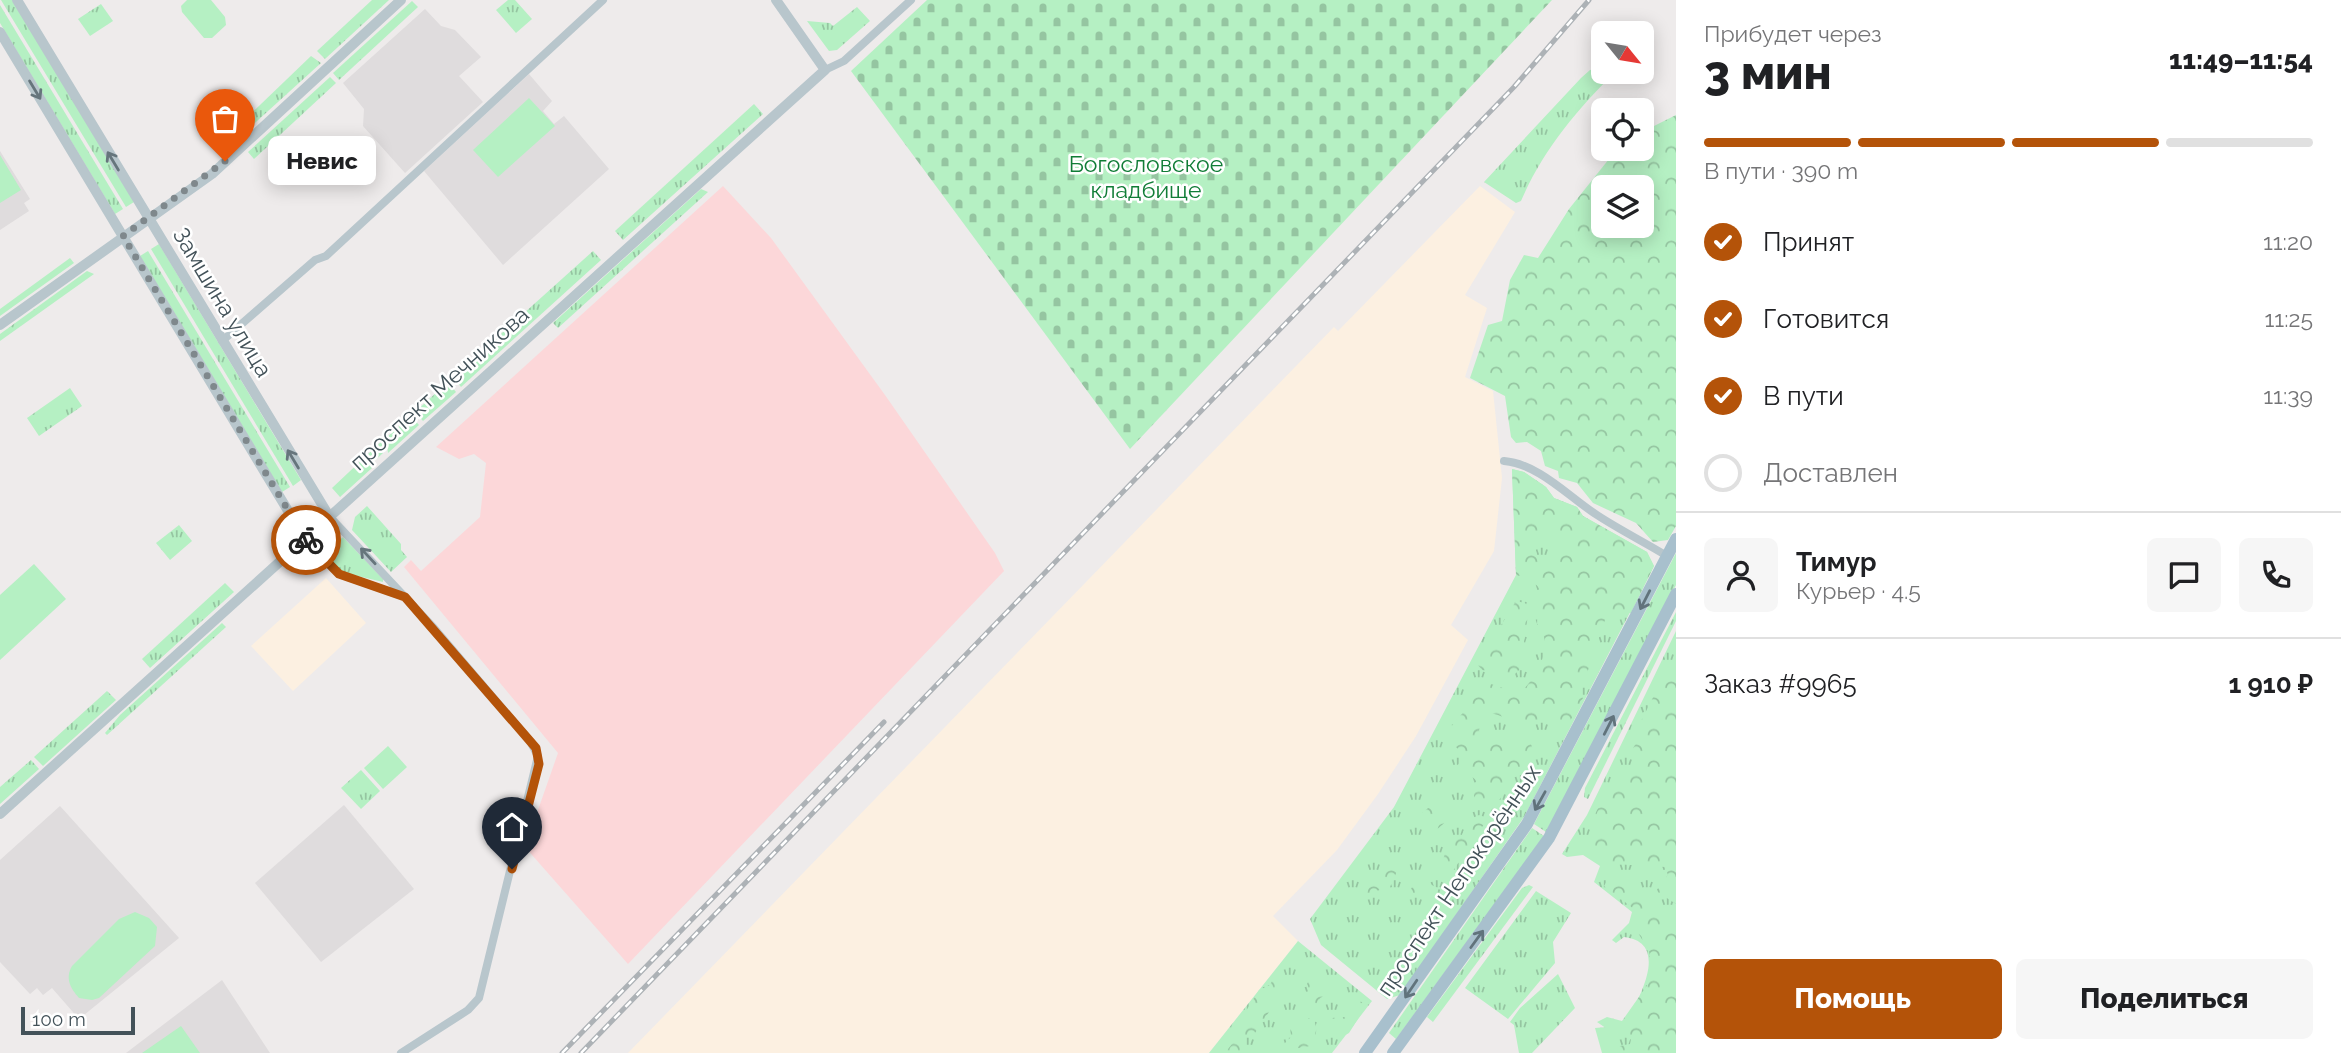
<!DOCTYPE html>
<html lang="ru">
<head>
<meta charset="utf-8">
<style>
  :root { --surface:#fff; --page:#f6f6f6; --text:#202124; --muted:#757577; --line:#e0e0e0; --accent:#b45309 }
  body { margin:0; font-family:Raleway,sans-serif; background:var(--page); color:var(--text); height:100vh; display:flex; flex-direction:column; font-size:26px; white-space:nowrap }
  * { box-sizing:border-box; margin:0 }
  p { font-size:23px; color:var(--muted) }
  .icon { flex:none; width:38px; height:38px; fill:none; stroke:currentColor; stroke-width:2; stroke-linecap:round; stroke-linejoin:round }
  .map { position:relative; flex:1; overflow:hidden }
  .details { display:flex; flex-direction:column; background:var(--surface); width:665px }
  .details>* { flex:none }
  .needle { width:46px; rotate:120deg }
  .buttons { position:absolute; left:1591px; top:21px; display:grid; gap:14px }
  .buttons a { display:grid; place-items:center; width:63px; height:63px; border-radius:10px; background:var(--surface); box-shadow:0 4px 18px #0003; font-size:35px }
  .scale { position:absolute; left:21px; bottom:18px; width:114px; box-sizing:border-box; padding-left:7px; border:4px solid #435259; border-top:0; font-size:19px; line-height:24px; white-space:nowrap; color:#435259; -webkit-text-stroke:5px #fff; paint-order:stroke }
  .pin { position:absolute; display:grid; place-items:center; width:60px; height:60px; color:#fff; margin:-72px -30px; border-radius:50% 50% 50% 0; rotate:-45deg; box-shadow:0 0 7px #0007 }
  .pin .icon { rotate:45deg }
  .courier { position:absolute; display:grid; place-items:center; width:70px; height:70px; margin:-35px; border:5px solid #b45309; border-radius:50%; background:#fff; color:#222; box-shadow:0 2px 9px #0007 }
  .bubble { position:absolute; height:49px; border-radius:10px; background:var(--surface); box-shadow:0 4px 18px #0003; font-size:23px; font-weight:800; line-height:49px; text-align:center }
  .overview em { font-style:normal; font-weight:800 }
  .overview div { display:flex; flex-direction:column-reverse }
  .overview { display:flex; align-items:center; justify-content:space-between; height:119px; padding:0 28px }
  h1 { font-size:46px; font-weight:800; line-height:52px }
  .bar { display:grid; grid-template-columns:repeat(4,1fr); gap:10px 7px; align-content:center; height:84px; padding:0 28px }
  .bar i { height:9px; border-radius:5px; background:var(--line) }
  .bar .on { background:var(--accent) }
  .bar p { grid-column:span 4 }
  .line { display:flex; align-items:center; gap:18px; padding:0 28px; border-top:2px solid var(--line) }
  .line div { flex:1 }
  .round { display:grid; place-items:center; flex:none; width:74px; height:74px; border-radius:10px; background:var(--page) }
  ol { padding:0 28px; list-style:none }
  li { display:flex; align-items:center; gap:21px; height:77px }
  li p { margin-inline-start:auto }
  li .icon { padding:7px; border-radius:50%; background:var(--accent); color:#fff; stroke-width:4 }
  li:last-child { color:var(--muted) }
  li i { width:38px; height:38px; border:4px solid var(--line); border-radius:50% }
  .primary-button { display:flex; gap:14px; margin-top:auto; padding:14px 28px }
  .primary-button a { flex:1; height:80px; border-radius:10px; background:var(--accent); color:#fff; font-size:28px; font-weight:800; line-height:80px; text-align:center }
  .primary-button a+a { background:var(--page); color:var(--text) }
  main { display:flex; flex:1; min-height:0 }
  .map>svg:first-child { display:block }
</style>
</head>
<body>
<main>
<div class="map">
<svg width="1676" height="1053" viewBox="0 0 1676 1053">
  <defs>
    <pattern id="grass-tufts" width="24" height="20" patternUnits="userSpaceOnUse" patternTransform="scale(1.75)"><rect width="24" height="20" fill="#b5f0c3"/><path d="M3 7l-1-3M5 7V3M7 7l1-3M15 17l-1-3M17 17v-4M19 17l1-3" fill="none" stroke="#95c5a1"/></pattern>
    <pattern id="forest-crowns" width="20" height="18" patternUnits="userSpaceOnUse" patternTransform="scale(1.75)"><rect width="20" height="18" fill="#b5f0c3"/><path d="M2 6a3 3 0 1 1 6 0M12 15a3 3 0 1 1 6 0" fill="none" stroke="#95c5a1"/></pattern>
    <pattern id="cemetery-stones" width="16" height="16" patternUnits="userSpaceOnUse" patternTransform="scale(1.75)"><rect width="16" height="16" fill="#b5f0c3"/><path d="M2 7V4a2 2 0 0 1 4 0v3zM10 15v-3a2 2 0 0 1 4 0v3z" fill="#95c5a1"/></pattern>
  </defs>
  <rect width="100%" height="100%" fill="#eeebeb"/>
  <!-- commercial -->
  <g fill="#fcf0e1">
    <path d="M1480,186L1515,212L1465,295L1487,308L1465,377L1493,391L1502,478L1494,551L1451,625L1468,640L1416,736L1378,794L1337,850L1273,916L1298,941L1209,1053H628L1334,327L1338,331Z"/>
    <path d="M326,578L366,623L293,691L251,646Z"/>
  </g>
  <!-- education -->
  <g fill="#dfdcdd">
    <path d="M425,9L441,26L455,30L481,57L459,76L483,102L405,173L363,126L364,109L343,83Z"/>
    <path d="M529,74L552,101L543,111L554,124L564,116L609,169L503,265L424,171Z"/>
    <path d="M0,151L30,199L24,203L29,211L0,230Z"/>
    <path d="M344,805L414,889L321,962L255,883Z"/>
    <path d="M60,806L179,938L79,1019L52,988L43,995L37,988L30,994L0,962V860Z"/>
    <path d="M222,980L270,1053H126Z"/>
  </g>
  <!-- medical -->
  <path fill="#fcd7d9" d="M723,186L771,238L885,395L995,553L1004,571L628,964L525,847L558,753L404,567L411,560L421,571L480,517L486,463L474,454L459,459L436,447Z"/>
  <!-- grass -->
  <g fill="url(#grass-tufts)">
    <path d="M1,0H12L134,202L126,207Z"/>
    <path d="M372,0H389L325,59L317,51Z"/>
    <path d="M508,0H515L532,19L516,33L496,10Z"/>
    <path d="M412,1L418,7L339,80L333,73Z"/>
    <path d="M101,4L113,21L90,36L78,19Z"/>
    <path d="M0,5L123,209L115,214L0,23Z"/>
    <path d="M857,7L870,21L837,50L829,51L807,21L830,23L833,26Z"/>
    <path d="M311,56L321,63L245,132L239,125Z"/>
    <path d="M1603,68V72H1615C1576,111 1543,150 1521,201L1516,203L1484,182L1581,78L1590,70Z"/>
    <path d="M330,77L336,83L254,159L248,152Z"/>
    <path d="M754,104L763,114L623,240L615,231Z"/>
    <path d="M701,189L708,192L558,328L553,323Z"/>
    <path d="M159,244L301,480L293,486L151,249Z"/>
    <path d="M148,251L290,487L282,492L140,256Z"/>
    <path d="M593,251L601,260L461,387L453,377Z"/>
    <path d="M70,258L74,263L0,316V309Z"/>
    <path d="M87,271L94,274L0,341V334Z"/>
    <path d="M448,382L456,392L423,421L415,412Z"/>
    <path d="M70,388L82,406L39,436L27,418Z"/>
    <path d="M411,416L419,425L388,453L386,438Z"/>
    <path d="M382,441L383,453L370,465L372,468L340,497L332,488Z"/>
    <path d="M1512,469L1524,472L1546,487L1554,498L1577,507L1583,516L1647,552L1654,566L1524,817L1400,995L1387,999L1321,945L1310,919L1394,807L1516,575Z"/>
    <path d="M367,506L401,544V550L407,557L391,572L352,530L355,517Z"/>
    <path d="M179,525L192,541L170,560L156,543Z"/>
    <path d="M343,537L383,579V582L341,572L323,555Z"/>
    <path d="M1676,553V585L1546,832L1534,824Z"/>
    <path d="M225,583L234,592L150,668L142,659Z"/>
    <path d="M1676,612V621L1588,799L1584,797L1585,788Z"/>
    <path d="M222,623L226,627L107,735L105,733L120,715Z"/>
    <path d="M1676,631V1053H1602L1595,1028L1607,1027L1619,1034C1632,1011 1676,943 1624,937L1616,943L1612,940L1629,923L1632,912L1594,882L1600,866L1583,855L1567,857L1562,854L1587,815Z"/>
    <path d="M107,691L116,700L43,766L34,757Z"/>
    <path d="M31,760L39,769L0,804V787Z"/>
    <path d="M361,770L380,791L361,809L341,788Z"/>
    <path d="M1532,828L1544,836L1396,1039L1389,1033Z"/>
    <path d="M1529,885L1533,887L1433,1022L1427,1017L1522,888Z"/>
    <path d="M1536,891L1571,913L1553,942L1555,963L1508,1019L1465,988Z"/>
    <path d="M1298,941L1372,1001L1332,1053H1209Z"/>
    <path d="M1558,974L1575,1008L1532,1053H1519L1514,1025L1510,1022L1520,1008Z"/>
  </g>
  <!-- forest -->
  <g fill="url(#forest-crowns)" fill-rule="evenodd">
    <path d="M1676,115V526L1668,540L1653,542L1636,523L1593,503L1577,483L1559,478L1558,471L1545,466L1541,451L1527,442L1516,443L1511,437L1505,396L1470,378L1488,325L1502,321L1510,280L1524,255L1538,258L1569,209L1617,149H1642V132ZM1603,187H1642V226H1603Z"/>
    <path d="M1512,469L1524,472L1546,487L1554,498L1577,507L1583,516L1647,552L1654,566L1631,613L1616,612L1606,617L1581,691L1583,698L1565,730L1540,720C1518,733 1509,715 1489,713L1479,730L1481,739L1491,744L1521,737L1530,742L1533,749L1492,811L1479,805L1474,796L1477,781L1458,765L1464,755L1451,742L1450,728L1466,709L1471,690L1488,683L1512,691L1523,690C1539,674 1555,643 1537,624L1539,588L1531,579L1516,575ZM1540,535H1547L1563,546L1559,561L1552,563L1537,556L1534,540Z"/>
    <path d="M1516,601L1525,603L1529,608L1520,669L1515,674L1482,670L1477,664Z"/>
    <path d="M1676,664V904L1656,891L1668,875L1665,867L1613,864L1594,852C1585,802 1610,797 1640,763L1633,748L1643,733L1640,723L1667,670Z"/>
    <path d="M1439,799L1451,801L1457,806L1449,819L1435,831L1422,827V813Z"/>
    <path d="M1479,815L1488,818L1451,874L1440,866L1450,842L1462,835L1468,820Z"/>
    <path d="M1390,865L1397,871L1390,887L1366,894L1361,890L1367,879Z"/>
    <path d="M1617,873L1660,910L1676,914V1053H1617L1620,1046L1630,1044L1631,1039L1610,1031L1597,1022L1607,1017L1622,1021L1653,977L1649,951L1637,931L1634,909L1604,886L1611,874Z"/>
    <path d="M1422,879L1447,894L1445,902L1440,905L1434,899L1413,896L1411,889L1416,880Z"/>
    <path d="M1280,976L1285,979L1282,993L1268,1002L1271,1009L1255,1033L1245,1037L1246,1044L1240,1053H1225L1235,1040L1230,1035L1233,1029L1242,1024L1241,1019L1259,990L1270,985L1274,977Z"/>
    <path d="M1317,976L1326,981L1330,993L1320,998L1322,1010L1308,1013L1298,994L1309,991L1307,984L1310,978Z"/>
    <path d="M1356,1001L1362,1002L1365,1008L1349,1033L1340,1038L1328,1034L1327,1025L1331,1018L1345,1017Z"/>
    <path d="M1305,1018L1313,1019C1319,1029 1316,1037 1310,1046L1287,1050L1283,1045L1291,1037L1290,1026Z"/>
  </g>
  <!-- cemetery -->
  <path fill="url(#cemetery-stones)" d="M927,0H1552L1130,449L851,71Z"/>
  <!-- pitch -->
  <g fill="#b5f0c3">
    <path d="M187,0H211L225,17L226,25L212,38H204L182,12L181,6Z"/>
    <path d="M529,98L555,126L498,177L473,150Z"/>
    <path d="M0,155L21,190L0,203Z"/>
    <path d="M34,564L66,599L0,660V595Z"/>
    <path d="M388,746L407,767L383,789L364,768Z"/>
    <path d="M135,912L149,918L157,927L155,946L99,998L92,1000L79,998C70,988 65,978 72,966L119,919Z"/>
    <path d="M181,1026L200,1053H142Z"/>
  </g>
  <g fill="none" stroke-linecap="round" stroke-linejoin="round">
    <!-- minor -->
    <g stroke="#b8c6cc" stroke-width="8">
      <path d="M825,70L844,61L911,0"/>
      <path d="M222,341L315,260L326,256L603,0"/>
      <path d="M1504,461C1539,464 1569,497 1597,515C1620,530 1644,542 1667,556"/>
      <path d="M329,516L434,628L530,741L538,756L479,998L468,1010L401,1053"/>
      <path d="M305,539L339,574L402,596"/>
    </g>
    <!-- tertiary -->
    <g stroke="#b8c6cc" stroke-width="10">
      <path d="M17,0L329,516"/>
      <path d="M0,32L305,539"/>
      <path d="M0,325L212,174L401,0"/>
      <path d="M0,814L825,70L776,0"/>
    </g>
    <!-- primary -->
    <g stroke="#a8c0cd" stroke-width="12">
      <path d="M1365,1053L1527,824L1676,539"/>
      <path d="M1393,1053L1549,838L1676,594"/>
    </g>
    <defs>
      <g id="rail">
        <path d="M562,1053L884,722"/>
        <path d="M581,1053L1514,87L1589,0"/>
      </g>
    </defs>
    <!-- rail casing -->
    <use href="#rail" stroke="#adb2b6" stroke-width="5"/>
    <!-- rail -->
    <use href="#rail" stroke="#fff" stroke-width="2.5" stroke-dasharray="8" stroke-linecap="butt"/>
  </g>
  <!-- one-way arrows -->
  <defs><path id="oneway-shaft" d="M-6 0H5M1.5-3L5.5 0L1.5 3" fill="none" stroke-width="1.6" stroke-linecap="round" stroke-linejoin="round" transform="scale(1.75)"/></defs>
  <g stroke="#66757c">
    <use href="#oneway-shaft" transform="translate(35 90) rotate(59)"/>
    <use href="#oneway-shaft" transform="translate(113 161) rotate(-121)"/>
    <use href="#oneway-shaft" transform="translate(293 459) rotate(-121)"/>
    <use href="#oneway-shaft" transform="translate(368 556) rotate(-133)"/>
  </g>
  <g stroke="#61737c">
    <use href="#oneway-shaft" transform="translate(1645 600) rotate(117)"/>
    <use href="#oneway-shaft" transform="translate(1609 725) rotate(-63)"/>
    <use href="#oneway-shaft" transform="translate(1540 801) rotate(119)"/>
    <use href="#oneway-shaft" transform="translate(1477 939) rotate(-54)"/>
    <use href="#oneway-shaft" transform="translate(1411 989) rotate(124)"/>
  </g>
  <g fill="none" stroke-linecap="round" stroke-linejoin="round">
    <!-- done -->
    <path stroke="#7f888c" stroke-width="7" stroke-dasharray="0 12.6" d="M225,161L123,236L306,540"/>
    <!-- route -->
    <path stroke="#b45309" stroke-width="9" d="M306,540L339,574L405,597L536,748L539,764L512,869"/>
  </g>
  <g text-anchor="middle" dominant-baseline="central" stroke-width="5" stroke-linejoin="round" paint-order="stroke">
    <!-- park labels -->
    <g font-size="23" fill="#117d37" stroke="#fff">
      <text x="1146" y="163">Богословское<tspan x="1146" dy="26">кладбище</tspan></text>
    </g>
    <!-- street labels -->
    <g font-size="23" fill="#435259" stroke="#fff">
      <text transform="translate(223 302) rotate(59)">Замшина улица</text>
      <text transform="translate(439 388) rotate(-42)">проспект Мечникова</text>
      <text transform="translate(1458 880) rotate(-56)">проспект Непокорённых</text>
    </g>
  </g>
</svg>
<div class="buttons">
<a><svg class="needle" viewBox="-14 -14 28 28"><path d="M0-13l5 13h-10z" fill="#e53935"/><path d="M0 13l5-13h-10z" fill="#757577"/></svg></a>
<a><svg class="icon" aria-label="locate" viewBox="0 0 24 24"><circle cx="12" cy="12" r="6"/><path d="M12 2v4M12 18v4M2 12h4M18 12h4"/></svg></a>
<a><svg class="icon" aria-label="layers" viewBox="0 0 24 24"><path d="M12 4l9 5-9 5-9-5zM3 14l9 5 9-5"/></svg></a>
</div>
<div class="scale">100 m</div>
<div class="pin" style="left:225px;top:161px;background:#ea580c"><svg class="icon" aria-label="bag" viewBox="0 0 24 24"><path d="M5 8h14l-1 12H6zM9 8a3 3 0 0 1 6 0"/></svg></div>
<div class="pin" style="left:512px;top:869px;background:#1f2937"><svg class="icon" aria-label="home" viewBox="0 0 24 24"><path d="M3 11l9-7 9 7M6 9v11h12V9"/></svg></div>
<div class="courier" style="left:306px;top:540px"><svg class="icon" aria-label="bike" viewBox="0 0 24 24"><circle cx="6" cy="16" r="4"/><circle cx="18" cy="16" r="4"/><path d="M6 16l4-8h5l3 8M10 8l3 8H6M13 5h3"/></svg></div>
<div class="bubble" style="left:268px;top:136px;width:108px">Невис</div>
</div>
<section class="details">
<div class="overview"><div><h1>3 мин</h1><p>Прибудет через</p></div><em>11:49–11:54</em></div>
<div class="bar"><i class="on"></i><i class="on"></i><i class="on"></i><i></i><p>В пути · 390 m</p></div>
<ol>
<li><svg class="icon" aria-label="check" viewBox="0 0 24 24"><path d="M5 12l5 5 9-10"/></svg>Принят<p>11:20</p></li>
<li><svg class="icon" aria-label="check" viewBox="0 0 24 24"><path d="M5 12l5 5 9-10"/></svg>Готовится<p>11:25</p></li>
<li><svg class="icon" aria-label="check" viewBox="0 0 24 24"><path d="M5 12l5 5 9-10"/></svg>В пути<p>11:39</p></li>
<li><i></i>Доставлен</li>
</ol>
<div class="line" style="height:126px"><a class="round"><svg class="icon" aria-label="person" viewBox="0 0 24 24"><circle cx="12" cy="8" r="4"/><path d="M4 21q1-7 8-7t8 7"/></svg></a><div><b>Тимур</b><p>Курьер · 4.5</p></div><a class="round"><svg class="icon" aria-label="chat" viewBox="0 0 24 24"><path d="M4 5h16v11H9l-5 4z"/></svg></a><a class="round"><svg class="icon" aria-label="phone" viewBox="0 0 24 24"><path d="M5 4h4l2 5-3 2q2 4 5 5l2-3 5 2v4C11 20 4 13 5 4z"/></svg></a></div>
<div class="line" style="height:91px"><div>Заказ #9965</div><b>1 910 ₽</b></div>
<div class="primary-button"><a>Помощь</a><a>Поделиться</a></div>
</section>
</main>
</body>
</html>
